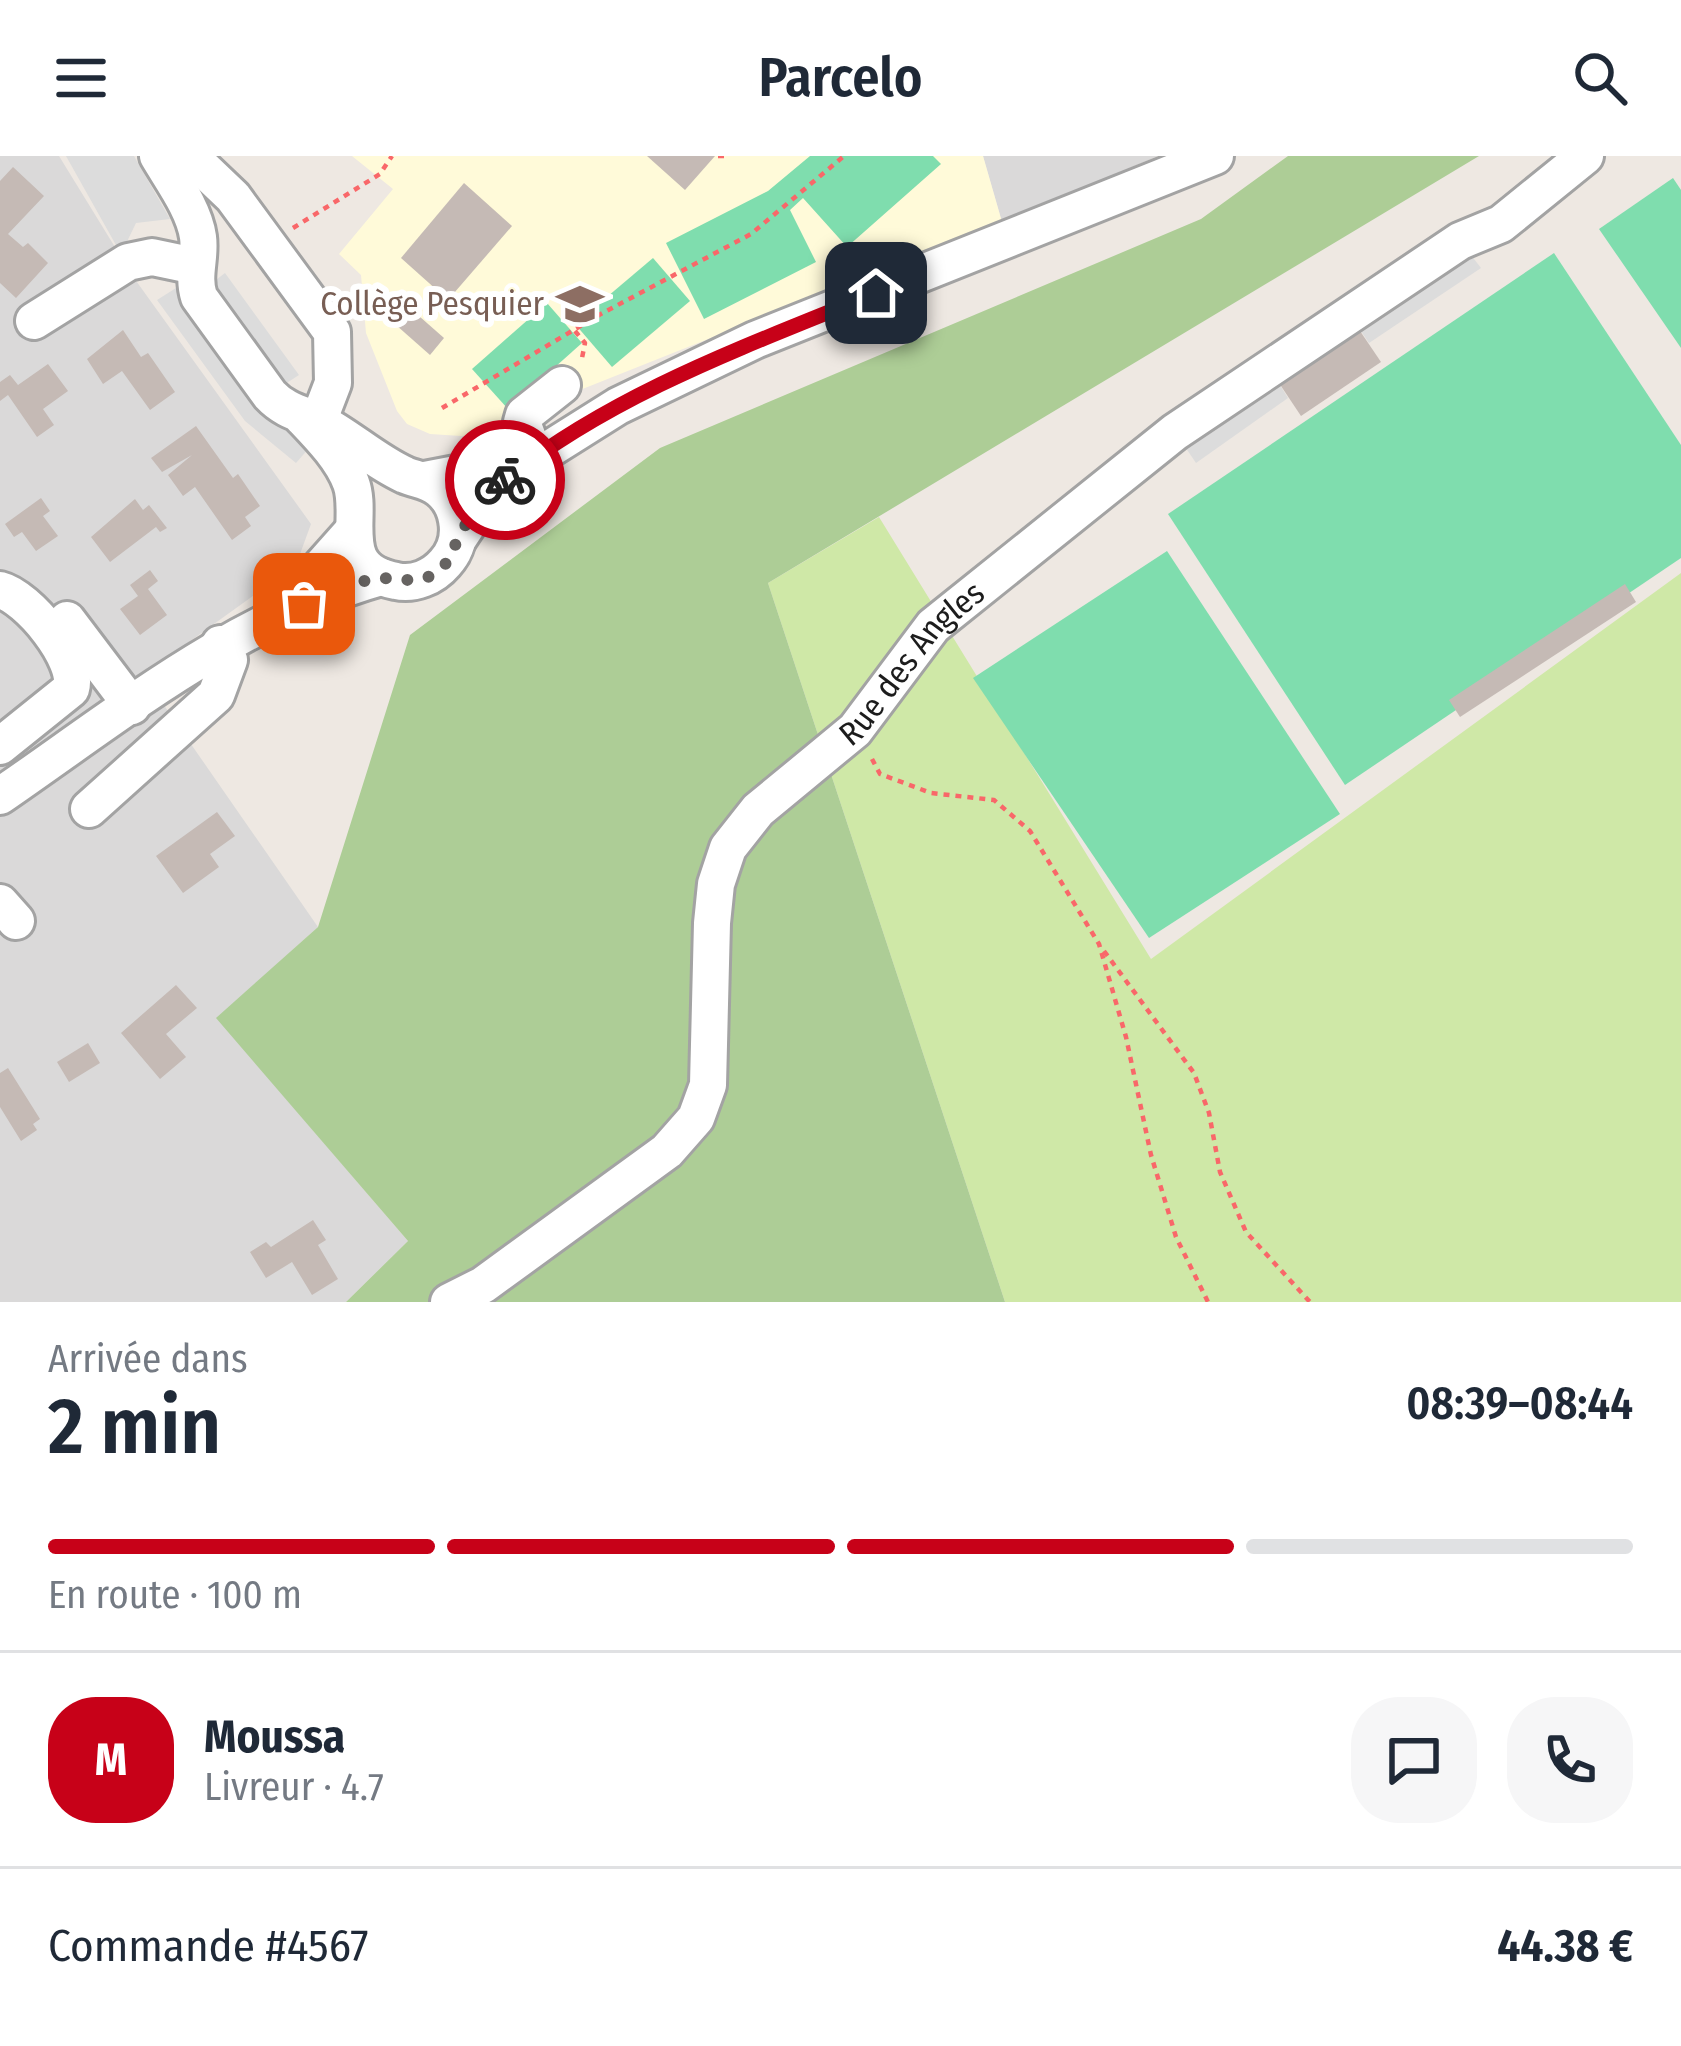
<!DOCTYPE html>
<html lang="fr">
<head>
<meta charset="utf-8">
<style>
  :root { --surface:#fff; --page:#f6f6f7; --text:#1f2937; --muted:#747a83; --line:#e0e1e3; --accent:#c70118 }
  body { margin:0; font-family:"Fira Sans Condensed",sans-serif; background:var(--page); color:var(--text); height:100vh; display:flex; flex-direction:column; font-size:45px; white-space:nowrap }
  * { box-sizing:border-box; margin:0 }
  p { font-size:39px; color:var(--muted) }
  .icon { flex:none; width:66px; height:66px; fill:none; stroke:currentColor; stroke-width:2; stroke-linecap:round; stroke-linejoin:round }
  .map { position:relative; height:1146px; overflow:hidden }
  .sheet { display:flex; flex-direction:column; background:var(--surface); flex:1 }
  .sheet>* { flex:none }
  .pin { position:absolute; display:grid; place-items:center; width:102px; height:102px; color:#fff; margin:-51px; border-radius:24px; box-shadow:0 6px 18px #0006 }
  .courier { position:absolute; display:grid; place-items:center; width:120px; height:120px; margin:-60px; border:9px solid #c70118; border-radius:50%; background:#fff; color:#222; box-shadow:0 3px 15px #0007 }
  .headline em { font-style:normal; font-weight:600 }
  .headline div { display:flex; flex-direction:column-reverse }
  .headline { display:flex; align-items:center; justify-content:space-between; height:204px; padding:0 48px }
  h1 { font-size:78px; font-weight:600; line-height:90px }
  .bar { display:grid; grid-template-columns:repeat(4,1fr); gap:18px 12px; align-content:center; height:144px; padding:0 48px }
  .bar i { height:15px; border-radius:9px; background:var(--line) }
  .bar .current { background:var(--accent) }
  .bar p { grid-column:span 4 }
  .line { display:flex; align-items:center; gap:30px; padding:0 48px; border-top:3px solid var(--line) }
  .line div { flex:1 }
  .round { display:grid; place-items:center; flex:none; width:126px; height:126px; border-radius:48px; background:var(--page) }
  header { display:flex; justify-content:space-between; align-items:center; height:156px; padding:0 48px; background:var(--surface); font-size:54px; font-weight:600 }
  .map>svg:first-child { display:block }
</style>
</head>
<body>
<header><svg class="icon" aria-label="menu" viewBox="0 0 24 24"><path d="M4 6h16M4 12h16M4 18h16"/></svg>Parcelo<svg class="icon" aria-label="search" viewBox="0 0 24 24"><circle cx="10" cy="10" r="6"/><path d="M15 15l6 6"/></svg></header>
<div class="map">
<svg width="1681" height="1146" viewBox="0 0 1681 1146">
  <rect width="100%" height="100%" fill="#eee8e2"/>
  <!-- residential -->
  <g fill="#dad9d9">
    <path d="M0,0H59L134,122L311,368L296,409L143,519L318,771L217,862L408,1085L346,1146H0Z"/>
    <path d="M983,0H1158L1002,66Z"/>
  </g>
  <!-- education -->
  <path fill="#fffad9" d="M352,0H983L1002,66L580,234L557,224L477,281L430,278L407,268L397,255L366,177L361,119L339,98L393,33Z"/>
  <!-- grass -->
  <path fill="#cfe8a7" d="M879,361L1151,803L1681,417V1146H1005L768,427Z"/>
  <!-- forest -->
  <path fill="#adcd96" d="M1288,0H1479L768,427L1005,1146H346L408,1085L216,862L318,771L410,479L660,292L1201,63Z"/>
  <!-- pitch -->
  <g fill="#7fddae">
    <path d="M810,0H933L941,8L847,91L803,42L790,54L816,106L704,163L666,87L768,35Z"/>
    <path d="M1673,22L1681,34V192L1599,73Z"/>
    <path d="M1554,97L1681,289V402L1345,629L1168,358Z"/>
    <path d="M653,102L690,145L612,211L575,168Z"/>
    <path d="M547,147L582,187L508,253L472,213Z"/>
    <path d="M1167,395L1340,658L1149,782L973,522Z"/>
  </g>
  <!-- parking -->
  <g fill="#dcdcdc">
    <path d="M66,0H134L170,63L136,67L121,98Z"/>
    <path d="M1460,85L1481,112L1369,187L1350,159Z"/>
    <path d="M225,117L299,219L282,230L208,130Z"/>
    <path d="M176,132L261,248L310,291L296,307L245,265L157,144Z"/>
    <path d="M1270,213L1288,242L1196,307L1175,276Z"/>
  </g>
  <!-- building -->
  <g fill="#c5bab5">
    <path d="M647,0H715L685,34Z"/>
    <path d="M13,11L44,40L8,78L23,91L28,87L48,107L16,142L0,127V25Z"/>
    <path d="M464,27L512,70L448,144L401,102Z"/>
    <path d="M394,138L444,182L430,199L379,154Z"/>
    <path d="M123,174L141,201L148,197L175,236L150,254L122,215L103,228L87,203Z"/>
    <path d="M1360,175L1381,206L1301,260L1279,227Z"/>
    <path d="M48,208L68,235L43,253L54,269L37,281L8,239L0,245V226L10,219L18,229Z"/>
    <path d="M196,270L233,322L238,318L260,350L245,361L251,370L232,384L195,331L183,340L168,319L192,299L162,316L151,302Z"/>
    <path d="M41,342L50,355L43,360L58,380L36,395L22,376L14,381L5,368Z"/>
    <path d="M135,343L143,354L149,349L167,372L160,376L156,371L110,406L91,381Z"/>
    <path d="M150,414L158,425L148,433L167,459L140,479L120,453L138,440L130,429Z"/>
    <path d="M1625,428L1636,446L1460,561L1449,544Z"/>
    <path d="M217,656L235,680L210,698L219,711L183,737L156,700Z"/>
    <path d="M176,829L197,852L166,878L186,901L160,923L121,877Z"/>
    <path d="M88,887L100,907L69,926L57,906Z"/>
    <path d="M8,912L40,963L33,968L37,974L21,985L0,951V917Z"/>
    <path d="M313,1064L326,1084L318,1089L338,1123L312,1139L292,1106L266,1122L250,1096L266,1086L271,1091Z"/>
  </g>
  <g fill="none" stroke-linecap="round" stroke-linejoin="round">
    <defs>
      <g id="minor">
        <path d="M158,0C172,24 194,53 198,81C201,102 192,119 199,141L270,239C284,254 299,257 318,265C348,280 374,305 405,319C417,324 428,324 439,333C448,340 455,352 457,364C460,380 456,395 445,407C433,421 414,429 396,425C333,413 364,362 351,327C342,302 319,279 301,260"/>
        <path d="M190,0L233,41L332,176L333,227L318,266"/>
        <path d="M34,165L128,106L152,101L195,110"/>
        <path d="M529,285L522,266L524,259L562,229"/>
        <path d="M425,324L472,315L526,286"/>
        <path d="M458,383L488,338L521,311L618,250L755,184L1215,0"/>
        <path d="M0,434C28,441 80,504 71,533L0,590"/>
        <path d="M284,442L319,413L351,377"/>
        <path d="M67,464L132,550"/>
        <path d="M0,640C122,556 237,462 381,421"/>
        <path d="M89,653L216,539L229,504L220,488"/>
        <path d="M0,747L16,765"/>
        <path id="s1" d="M449,1146L483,1129L667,995L696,962L708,929L712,767L716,728L728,692L758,654L855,574L933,470L1175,276L1460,85L1501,68L1585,0"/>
      </g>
    </defs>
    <!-- minor casing -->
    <use href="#minor" stroke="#a3a3a3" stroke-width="42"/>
    <!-- path -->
    <g stroke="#f96769" stroke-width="4.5" stroke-dasharray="6 6" stroke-linecap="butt">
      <path d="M718,0H725"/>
      <path d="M293,72L380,18L392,0"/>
      <path d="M575,175L585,187L581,207"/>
      <path d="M442,252L599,159L751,78L844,0"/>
      <path d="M872,603L880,618L931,637L994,644L1030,675L1099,788L1126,881L1151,999L1176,1081L1208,1146"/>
      <path d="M1104,795L1194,917L1209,957L1220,1016L1246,1076L1310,1146"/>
    </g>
    <!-- minor -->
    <use href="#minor" stroke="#fff" stroke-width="36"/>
  </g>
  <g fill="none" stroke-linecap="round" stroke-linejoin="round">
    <!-- done -->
    <path stroke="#666361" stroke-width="12" stroke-dasharray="0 21.6" d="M304,448C327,437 350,427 375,423C398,419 417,432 438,415C450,406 452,395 458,383C469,360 485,340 505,324"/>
    <!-- route -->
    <path stroke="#c70118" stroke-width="15" d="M505,324C614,237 749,189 876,137"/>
  </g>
  <!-- icons -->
  <defs>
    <symbol id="school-bare" viewBox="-9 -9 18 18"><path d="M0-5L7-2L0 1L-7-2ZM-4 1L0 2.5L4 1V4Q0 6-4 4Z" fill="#8d6e63" stroke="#fff" stroke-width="2.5" paint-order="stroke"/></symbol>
  </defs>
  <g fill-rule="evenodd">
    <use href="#school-bare" x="547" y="115" width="66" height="66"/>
  </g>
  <g text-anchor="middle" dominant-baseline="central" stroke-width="12" stroke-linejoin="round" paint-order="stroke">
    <!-- education labels -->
    <g font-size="33" fill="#785e54" stroke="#fff" text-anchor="end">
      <text x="544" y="148">Collège Pesquier</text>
    </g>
    <!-- street labels -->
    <g font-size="33" fill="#1c1c1c" stroke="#fff">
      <text stroke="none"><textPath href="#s1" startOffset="846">Rue des Angles</textPath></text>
    </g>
  </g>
</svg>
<div class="pin" style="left:304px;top:448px;background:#ea580c"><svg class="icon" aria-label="bag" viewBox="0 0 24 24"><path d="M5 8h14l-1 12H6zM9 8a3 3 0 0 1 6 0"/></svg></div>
<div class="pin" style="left:876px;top:137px;background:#1f2937"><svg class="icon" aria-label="home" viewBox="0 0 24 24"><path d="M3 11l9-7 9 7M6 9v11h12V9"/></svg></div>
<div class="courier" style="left:505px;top:324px"><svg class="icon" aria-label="bike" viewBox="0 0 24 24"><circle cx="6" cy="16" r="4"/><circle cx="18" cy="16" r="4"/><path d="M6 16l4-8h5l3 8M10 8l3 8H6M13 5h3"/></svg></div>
</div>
<section class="sheet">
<div class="headline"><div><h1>2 min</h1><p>Arrivée dans</p></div><em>08:39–08:44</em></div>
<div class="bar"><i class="current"></i><i class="current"></i><i class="current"></i><i></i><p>En route · 100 m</p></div>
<div class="line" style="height:216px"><b class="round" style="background:var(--accent);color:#fff">M</b><div><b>Moussa</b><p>Livreur · 4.7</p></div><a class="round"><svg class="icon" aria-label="chat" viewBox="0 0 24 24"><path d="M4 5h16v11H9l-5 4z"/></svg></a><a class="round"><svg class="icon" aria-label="phone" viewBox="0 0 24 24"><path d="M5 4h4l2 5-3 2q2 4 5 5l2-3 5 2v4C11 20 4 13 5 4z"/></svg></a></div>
<div class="line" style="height:156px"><div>Commande #4567</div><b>44.38 €</b></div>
</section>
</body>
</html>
